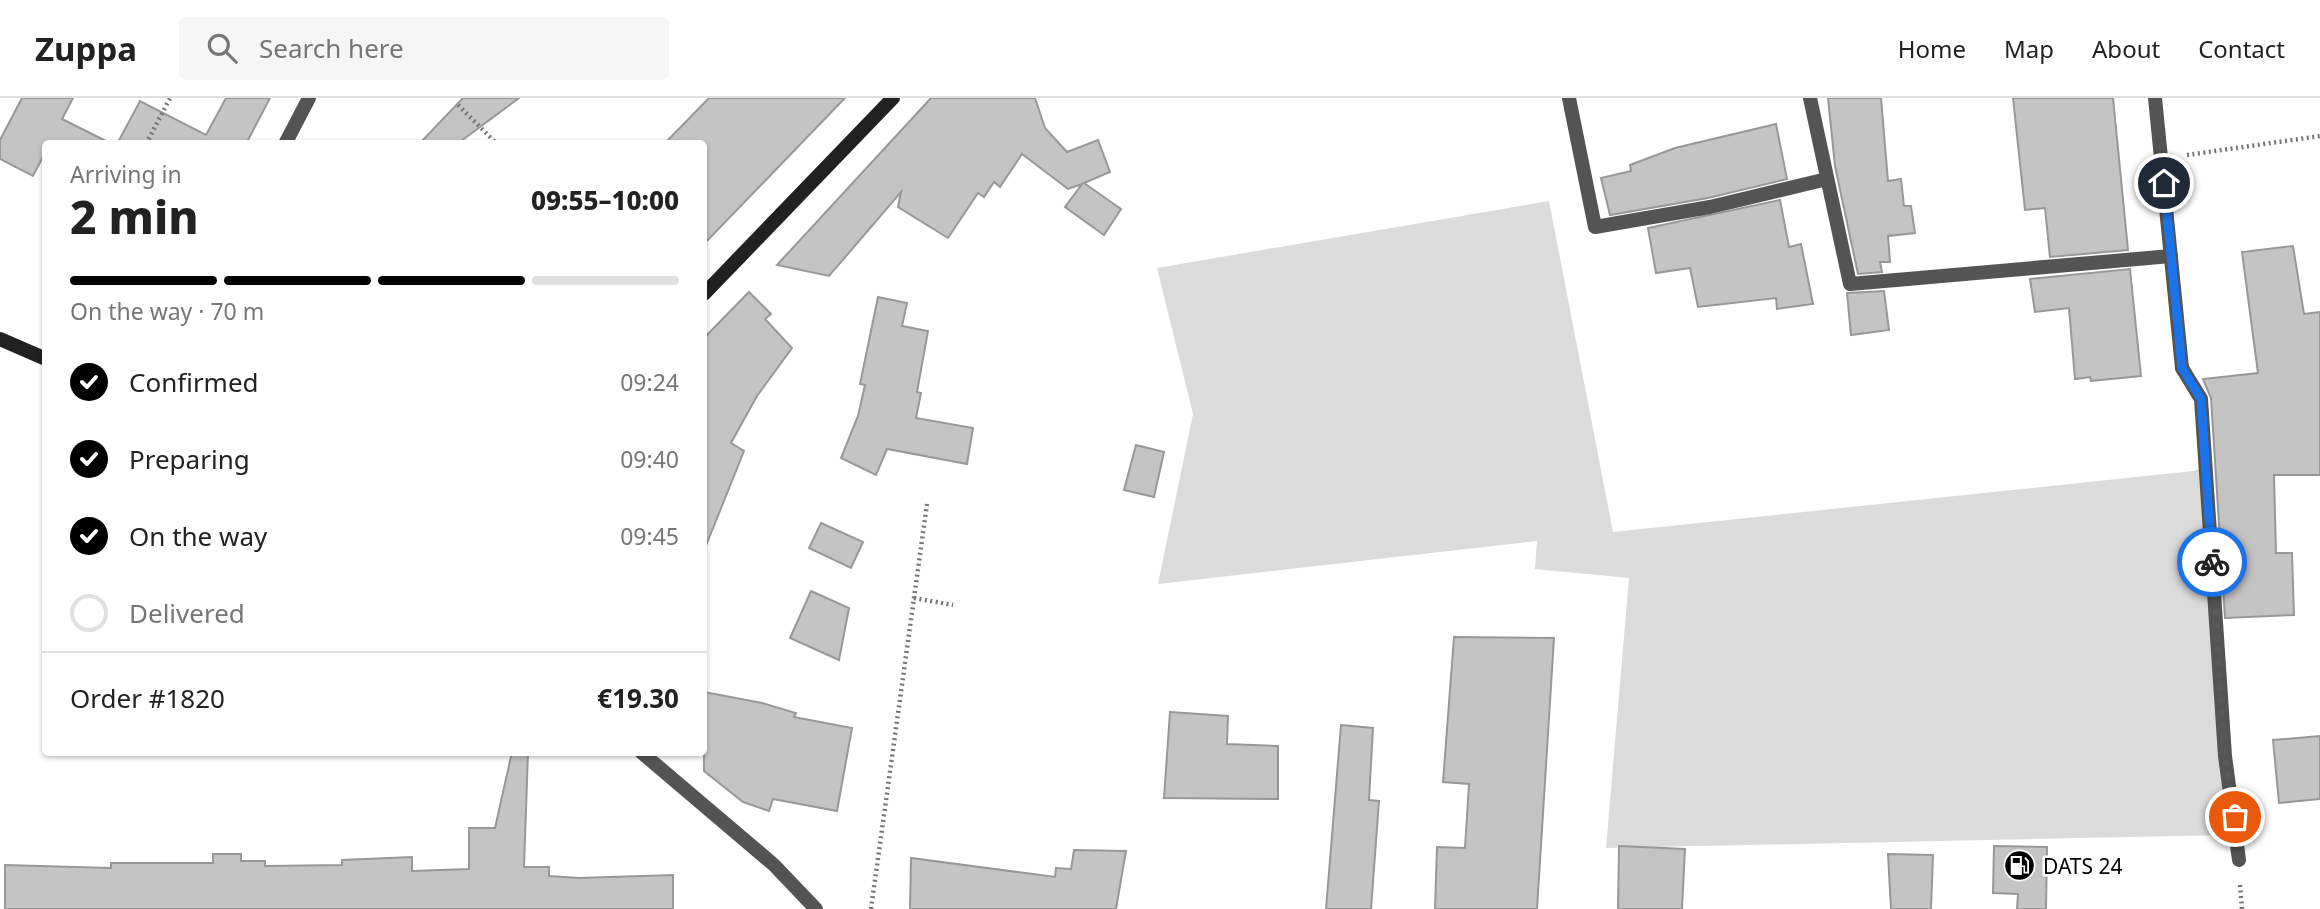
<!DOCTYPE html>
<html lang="en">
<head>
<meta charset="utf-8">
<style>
  :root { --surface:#fff; --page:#f6f6f6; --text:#222; --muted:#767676; --line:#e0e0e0; --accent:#000 }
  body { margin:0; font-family:"Noto Sans",sans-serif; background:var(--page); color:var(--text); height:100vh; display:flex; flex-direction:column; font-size:26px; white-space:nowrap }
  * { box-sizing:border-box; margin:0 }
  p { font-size:23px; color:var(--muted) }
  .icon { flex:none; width:38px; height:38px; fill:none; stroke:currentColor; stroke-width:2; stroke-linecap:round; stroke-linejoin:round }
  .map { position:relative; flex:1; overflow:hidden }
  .drawer { position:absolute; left:42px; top:42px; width:665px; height:616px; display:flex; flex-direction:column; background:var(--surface); border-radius:7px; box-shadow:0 2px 5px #0004 }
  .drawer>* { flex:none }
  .pin { position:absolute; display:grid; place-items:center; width:60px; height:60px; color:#fff; margin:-30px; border:4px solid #fff; border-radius:50%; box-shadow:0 2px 7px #0007 }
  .courier { position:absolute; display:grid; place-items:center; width:70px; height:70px; margin:-35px; border:5px solid #1a73e8; border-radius:50%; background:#fff; color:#222; box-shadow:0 2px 9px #0007 }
  .headline em { font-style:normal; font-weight:800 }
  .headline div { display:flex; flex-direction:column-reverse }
  .headline { display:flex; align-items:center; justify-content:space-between; height:119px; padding:0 28px }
  h1 { font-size:46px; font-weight:800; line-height:52px }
  .bar { display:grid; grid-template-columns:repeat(4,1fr); gap:10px 7px; align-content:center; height:84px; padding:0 28px }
  .bar i { height:9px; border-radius:5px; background:var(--line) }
  .bar .current { background:var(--accent) }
  .bar p { grid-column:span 4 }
  .line { display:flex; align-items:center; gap:18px; padding:0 28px; border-top:2px solid var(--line) }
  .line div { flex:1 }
  ol { padding:0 28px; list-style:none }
  li { display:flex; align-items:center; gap:21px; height:77px }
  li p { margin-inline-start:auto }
  li .icon { padding:7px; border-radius:50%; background:var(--accent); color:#fff; stroke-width:4 }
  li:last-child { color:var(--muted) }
  li i { width:38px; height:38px; border:4px solid var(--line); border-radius:50% }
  header { display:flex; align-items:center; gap:42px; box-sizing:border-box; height:98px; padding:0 35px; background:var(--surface); border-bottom:2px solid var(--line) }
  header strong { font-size:33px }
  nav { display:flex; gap:38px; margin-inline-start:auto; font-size:24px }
  .search { width:490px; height:63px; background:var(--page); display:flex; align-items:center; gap:18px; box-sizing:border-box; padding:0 24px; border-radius:7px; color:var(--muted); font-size:26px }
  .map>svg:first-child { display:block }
</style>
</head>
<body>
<header>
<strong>Zuppa</strong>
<div class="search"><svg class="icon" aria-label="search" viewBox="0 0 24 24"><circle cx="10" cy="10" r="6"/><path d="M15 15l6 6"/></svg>Search here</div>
<nav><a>Home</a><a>Map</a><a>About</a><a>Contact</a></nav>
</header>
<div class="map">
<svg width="2320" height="811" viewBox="0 0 2320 811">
  <rect width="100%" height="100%" fill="#fff"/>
  <!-- green -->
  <path fill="#dbdbdb" d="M1549,103L1613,434L2193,373L2206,369L2235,719L2226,737L1606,750L1629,480L1535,471L1537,443L1158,486L1193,316L1157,170Z"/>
  <!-- building -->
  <g fill="#c4c4c4" stroke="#989898" stroke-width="2">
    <path d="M22,0H73L62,21L112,46H46V53L33,78L0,61V42Z"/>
    <path d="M226,0H270L246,46H117L140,3L206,37Z"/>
    <path d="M463,0H519L457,46H419Z"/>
    <path d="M709,0H845L704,146V46H664Z"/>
    <path d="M931,0H1035L1045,30L1067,54L1098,42L1110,74L1084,85L1121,111L1104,137L1065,109L1082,86L1068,91L1022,56L1000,89L994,84L984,99L978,95L948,140L898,109L901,94L829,178L777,167Z"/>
    <path d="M1828,0H1881L1888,83L1901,81L1904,108H1911L1915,135L1888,138L1890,164H1880L1882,174L1858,176L1835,68Z"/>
    <path d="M2013,0H2113L2128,152L2050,159L2045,110L2025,112Z"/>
    <path d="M1776,26L1787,81L1708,100L1610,117L1601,80L1631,73L1630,67L1675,50Z"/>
    <path d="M1780,102L1789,149L1801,146L1813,206L1777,211L1776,200L1698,209L1690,170L1656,175L1648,130Z"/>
    <path d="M2293,148L2304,216L2320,214V377H2274L2276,455H2292L2294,517L2225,520L2211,300L2203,281L2258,275L2242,154Z"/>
    <path d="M2130,171L2141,278L2091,283L2090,279L2075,281L2069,210L2035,214L2030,181Z"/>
    <path d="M1884,193L1889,232L1851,237L1847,195Z"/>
    <path d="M749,194L771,216L765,221L792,250L757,298L731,345L744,353L705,450L704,240Z"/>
    <path d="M878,199L907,205L902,228L928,233L917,294L921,295L916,320L973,330L967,366L887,351L876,377L841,360L858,318L865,287L860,286Z"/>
    <path d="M1136,347L1164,354L1154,399L1124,392Z"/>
    <path d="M821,425L863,444L851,470L809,450Z"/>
    <path d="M811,493L849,510L839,562L790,540Z"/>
    <path d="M1454,539L1554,540L1537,811H1435L1437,749L1465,750L1469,686L1443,684Z"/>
    <path d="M704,594L762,605L796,615L794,619L852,630L837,713L773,701L769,713L743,704L704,673Z"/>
    <path d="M1170,614L1228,618L1227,646L1278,648V701L1164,700Z"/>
    <path d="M1341,627L1373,630L1369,702L1379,703L1371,811H1326Z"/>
    <path d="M2320,638V701L2279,705L2273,642Z"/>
    <path d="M512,654H528L524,769H549V778L579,780L673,777V811H5V767L111,770V765H213V756H241V763H265V768L342,767V762L412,759V773L469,771V730H495Z"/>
    <path d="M1619,748L1685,751L1682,811H1618Z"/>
    <path d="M1994,748L2047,749L2046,811H2017L2018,796L1993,795Z"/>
    <path d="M1074,752L1126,753L1116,811H910L911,760L1055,779L1056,770L1071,771Z"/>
    <path d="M1888,756L1933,757L1931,811H1891Z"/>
  </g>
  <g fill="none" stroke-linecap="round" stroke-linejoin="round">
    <!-- path -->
    <g stroke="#767676" stroke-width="4.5" stroke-dasharray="2 3.5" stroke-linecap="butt">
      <path d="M458,7L497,46"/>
      <path d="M146,46L170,0"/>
      <path d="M2187,57L2320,38"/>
      <path d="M914,500L953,507"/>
      <path d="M2240,787L2242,811"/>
      <path d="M871,811L927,406"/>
    </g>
    <!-- lane -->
    <path stroke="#545454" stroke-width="14" d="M2182,270L2201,301L2225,658L2239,762"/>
    <!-- street -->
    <g stroke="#545454" stroke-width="14">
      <path d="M1569,0L1595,129L1710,109L1827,81"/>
      <path d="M1810,0L1850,186L2171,158"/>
      <path d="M2155,0L2182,270"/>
      <path d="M285,46L309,0"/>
      <path d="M641,654L774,767L816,811"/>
    </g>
    <!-- secondary -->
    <g stroke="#212121" stroke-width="14">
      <path d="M704,196L893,0"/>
      <path d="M0,241L46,261"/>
    </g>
  </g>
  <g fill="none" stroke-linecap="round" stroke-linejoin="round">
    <!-- done -->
    <path stroke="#595959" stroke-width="7" stroke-dasharray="0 12.6" d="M2212,464L2225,658L2235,719"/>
    <!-- route -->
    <path stroke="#1a73e8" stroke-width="9" d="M2164,85L2182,270L2201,301L2212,464"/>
  </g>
  <!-- icons -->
  <defs>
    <symbol id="fuel-disc" viewBox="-11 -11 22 22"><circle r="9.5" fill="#000" stroke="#fff"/><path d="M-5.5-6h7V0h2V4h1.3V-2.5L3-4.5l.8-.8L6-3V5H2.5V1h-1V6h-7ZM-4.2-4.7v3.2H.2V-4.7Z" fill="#fff"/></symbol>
  </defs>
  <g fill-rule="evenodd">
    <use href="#fuel-disc" x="2002" y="750" width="35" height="35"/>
  </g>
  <g text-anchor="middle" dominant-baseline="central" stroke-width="5" stroke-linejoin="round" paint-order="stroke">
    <!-- poi labels -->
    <g font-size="21" fill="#000" stroke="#fff" text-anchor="start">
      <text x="2043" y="768">DATS 24</text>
    </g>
  </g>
</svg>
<div class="pin" style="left:2235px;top:719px;background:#ea580c"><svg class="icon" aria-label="bag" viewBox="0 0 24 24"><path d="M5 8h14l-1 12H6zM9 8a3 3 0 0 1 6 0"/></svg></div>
<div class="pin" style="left:2164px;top:85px;background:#1f2937"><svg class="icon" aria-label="home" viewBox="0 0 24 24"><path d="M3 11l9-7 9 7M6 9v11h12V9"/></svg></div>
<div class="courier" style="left:2212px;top:464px"><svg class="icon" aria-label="bike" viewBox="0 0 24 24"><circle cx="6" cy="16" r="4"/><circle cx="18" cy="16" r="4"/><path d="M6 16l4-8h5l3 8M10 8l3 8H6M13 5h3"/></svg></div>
<section class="drawer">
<div class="headline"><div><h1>2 min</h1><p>Arriving in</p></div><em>09:55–10:00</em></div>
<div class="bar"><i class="current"></i><i class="current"></i><i class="current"></i><i></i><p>On the way · 70 m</p></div>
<ol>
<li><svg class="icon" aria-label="check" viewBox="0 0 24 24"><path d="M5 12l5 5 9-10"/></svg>Confirmed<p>09:24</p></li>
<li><svg class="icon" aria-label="check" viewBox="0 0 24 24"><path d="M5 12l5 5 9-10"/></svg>Preparing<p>09:40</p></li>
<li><svg class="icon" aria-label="check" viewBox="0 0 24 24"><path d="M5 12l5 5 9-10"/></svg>On the way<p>09:45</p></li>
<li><i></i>Delivered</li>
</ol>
<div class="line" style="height:91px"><div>Order #1820</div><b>€19.30</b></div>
</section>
</div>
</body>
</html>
